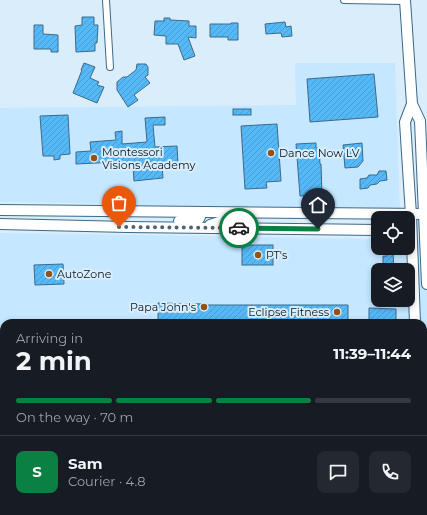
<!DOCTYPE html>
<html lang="en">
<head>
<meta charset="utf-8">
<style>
  :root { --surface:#171b24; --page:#242831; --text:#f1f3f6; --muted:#9ea1a6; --line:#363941; --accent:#0b8043 }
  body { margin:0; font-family:Montserrat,sans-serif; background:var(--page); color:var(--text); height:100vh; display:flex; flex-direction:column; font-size:15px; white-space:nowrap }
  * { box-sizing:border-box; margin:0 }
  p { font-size:13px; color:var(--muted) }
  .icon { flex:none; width:22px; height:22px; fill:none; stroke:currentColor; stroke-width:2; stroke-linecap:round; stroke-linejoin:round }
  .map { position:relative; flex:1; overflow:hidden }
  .side { position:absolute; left:0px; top:319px; width:427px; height:196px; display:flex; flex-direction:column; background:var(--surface); border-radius:12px 12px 0 0; box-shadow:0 2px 6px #0003 }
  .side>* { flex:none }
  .fabs { position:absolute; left:371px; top:211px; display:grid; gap:8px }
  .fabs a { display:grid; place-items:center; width:44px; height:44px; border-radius:8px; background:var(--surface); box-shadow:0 2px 6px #0003; font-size:20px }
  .pin { position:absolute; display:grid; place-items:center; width:34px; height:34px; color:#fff; margin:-41px -17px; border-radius:50% 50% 50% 0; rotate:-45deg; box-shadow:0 0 4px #0007 }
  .pin .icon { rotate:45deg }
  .courier { position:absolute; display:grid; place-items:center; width:40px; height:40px; margin:-20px; border:3px solid #0b8043; border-radius:50%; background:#fff; color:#222; box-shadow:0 1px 5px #0007 }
  .overview em { font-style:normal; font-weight:700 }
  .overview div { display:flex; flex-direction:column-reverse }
  .overview { display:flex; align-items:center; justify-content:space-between; height:68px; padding:0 16px }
  h1 { font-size:26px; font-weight:700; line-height:30px }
  .bar { display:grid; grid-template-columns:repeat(4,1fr); gap:6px 4px; align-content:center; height:48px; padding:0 16px }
  .bar i { height:5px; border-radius:3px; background:var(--line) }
  .bar .active { background:var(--accent) }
  .bar p { grid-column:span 4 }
  .line { display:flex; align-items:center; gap:10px; padding:0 16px; border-top:1px solid var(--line) }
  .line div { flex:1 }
  .round { display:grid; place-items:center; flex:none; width:42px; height:42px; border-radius:8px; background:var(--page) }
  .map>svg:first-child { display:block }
</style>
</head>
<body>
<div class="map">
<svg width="427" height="515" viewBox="0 0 427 515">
  <defs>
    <pattern id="industrial-grid" width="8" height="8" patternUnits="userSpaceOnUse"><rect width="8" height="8" fill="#c5e7ff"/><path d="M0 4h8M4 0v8" fill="none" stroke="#a8c5da"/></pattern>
    <pattern id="building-hatch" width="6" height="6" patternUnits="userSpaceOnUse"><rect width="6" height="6" fill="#55b9f7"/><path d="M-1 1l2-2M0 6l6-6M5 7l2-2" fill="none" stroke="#489ed3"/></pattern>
  </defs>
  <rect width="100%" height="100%" fill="#d9edfb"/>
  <!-- built -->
  <g fill="#c5e7ff" fill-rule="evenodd">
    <path d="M295,63H395L400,212L185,207L77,203L0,202V108L296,105Z"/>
    <path d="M0,233L378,239V248H408V238H427V375H423V323H4V493H0ZM378,270H408V300H378Z"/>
  </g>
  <!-- industrial -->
  <path fill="url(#industrial-grid)" d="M0,493H4V511H419V515H0Z"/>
  <!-- building -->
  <g fill="url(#building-hatch)" stroke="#3d6a89">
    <path d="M82,17H94V25H98L97,43H95V51L76,52L75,26L82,25Z"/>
    <path d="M164,18H170V20L189,21V26H196V38L188,37L195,56L184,60L178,44H166V36L154,35L155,21H164Z"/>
    <path d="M285,22L286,27L291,26L292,36L282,37L281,33L266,34L265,24Z"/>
    <path d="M231,23H238V40H228V37H210V24H231Z"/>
    <path d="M34,25H43V34L58,35V52H51V49H34Z"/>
    <path d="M84,63L95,67L90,78L99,82L97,85L104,87L97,103L73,93L82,70H81Z"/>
    <path d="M137,64H146L148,67V75L145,77L150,83L134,95L138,100L128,107L117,90V82L123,77H127L136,70Z"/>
    <path d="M374,74L378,117L310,122L307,79Z"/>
    <rect x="233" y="109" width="18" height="6"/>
    <path d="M68,115L70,154L60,155V159L54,160V156H43L40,116Z"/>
    <path d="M165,117V125H153L155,147L177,146L178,163L162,164L163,178L134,181L133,165L118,166L117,162L76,164V152L91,151L90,142L116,140L115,132L122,131V144L147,142L145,118Z"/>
    <path d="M277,124L281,181L266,182L267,188L245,189L241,126Z"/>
    <path d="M316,143V148H319L320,164H321L322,195L300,196L296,144Z"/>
    <path d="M362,143L363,161L358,167L345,168L343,145Z"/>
    <path d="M379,171H386L387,180L380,181L377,184L370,185L368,188L360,189V179L367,178L369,175H377Z"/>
    <rect x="242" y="245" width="31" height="20"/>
    <path d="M386,251H393L394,270H383V256H387Z"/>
    <path d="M63,264L64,284L35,285L34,265Z"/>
    <path d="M158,303L207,304V305H348V323H158Z"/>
    <path d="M369,308L396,309V323H369Z"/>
  </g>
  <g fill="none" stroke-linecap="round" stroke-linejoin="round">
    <defs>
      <g id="minor">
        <path d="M106,0L110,67"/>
        <path d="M344,0L405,1"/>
      </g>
      <g id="primary">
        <path d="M405,0L412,104L420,121L427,284"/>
        <path d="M412,104L405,122L411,215L415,323"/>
        <path d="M0,210L427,214"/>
        <path d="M179,221H191L199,219L200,217V212"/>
        <path d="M0,224L128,227L378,230"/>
        <path d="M209,227L210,225L225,220L244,219"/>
        <path d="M423,420L426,424L427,441"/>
      </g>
    </defs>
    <!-- minor casing -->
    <use href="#minor" stroke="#3c6988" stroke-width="8"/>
    <!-- primary casing -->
    <use href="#primary" stroke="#3c6988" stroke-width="12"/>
    <!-- minor -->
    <use href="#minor" stroke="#fff" stroke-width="6"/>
    <!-- primary -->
    <use href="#primary" stroke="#fff" stroke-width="10"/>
  </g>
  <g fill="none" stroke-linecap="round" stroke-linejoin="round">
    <!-- done -->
    <path stroke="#4f626f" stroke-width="4" stroke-dasharray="0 7.2" d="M119,227L239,228"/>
    <!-- route -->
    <path stroke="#0b8043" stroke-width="5" d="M239,228L318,229"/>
  </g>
  <!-- markers -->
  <g fill="#915317" stroke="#d9edfb" stroke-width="1.5">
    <circle cx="271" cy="153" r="4"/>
    <circle cx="94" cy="158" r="4"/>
    <circle cx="258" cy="255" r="4"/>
    <circle cx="49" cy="274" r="4"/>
    <circle cx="204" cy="307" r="4"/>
    <circle cx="337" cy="312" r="4"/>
  </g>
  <g text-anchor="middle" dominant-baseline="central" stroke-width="4" stroke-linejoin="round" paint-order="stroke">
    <!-- poi labels -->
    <g font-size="11" fill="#041723" stroke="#d9edfb" text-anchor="start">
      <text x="102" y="152">Montessori<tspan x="102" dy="13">Visions Academy</tspan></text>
      <text x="279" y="153">Dance Now LV</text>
      <text x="266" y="255">PT's</text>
      <text x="57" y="274">AutoZone</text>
      <text x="196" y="307" text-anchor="end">Papa John's</text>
      <text x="329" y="312" text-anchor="end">Eclipse Fitness</text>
    </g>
  </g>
</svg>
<div class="fabs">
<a><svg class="icon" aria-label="locate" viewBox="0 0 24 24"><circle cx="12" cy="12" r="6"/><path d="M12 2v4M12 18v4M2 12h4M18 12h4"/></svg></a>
<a><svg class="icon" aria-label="layers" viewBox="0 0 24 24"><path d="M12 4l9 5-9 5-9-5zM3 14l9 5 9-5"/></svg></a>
</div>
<div class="pin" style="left:119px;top:227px;background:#ea580c"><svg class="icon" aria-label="bag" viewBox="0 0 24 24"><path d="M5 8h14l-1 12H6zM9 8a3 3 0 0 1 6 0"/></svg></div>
<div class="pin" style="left:318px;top:229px;background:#1f2937"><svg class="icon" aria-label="home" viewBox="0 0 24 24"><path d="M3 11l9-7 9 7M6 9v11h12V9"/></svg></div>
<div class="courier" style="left:239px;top:228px"><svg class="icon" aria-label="car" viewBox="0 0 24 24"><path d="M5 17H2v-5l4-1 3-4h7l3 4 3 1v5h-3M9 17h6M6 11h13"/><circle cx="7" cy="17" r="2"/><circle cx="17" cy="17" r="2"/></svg></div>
<section class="side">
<div class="overview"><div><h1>2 min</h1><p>Arriving in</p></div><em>11:39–11:44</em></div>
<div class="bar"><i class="active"></i><i class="active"></i><i class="active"></i><i></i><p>On the way · 70 m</p></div>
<div class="line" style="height:72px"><b class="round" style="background:var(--accent);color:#fff">S</b><div><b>Sam</b><p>Courier · 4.8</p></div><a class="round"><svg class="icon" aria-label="chat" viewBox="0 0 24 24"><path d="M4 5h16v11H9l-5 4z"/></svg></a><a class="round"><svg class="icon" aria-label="phone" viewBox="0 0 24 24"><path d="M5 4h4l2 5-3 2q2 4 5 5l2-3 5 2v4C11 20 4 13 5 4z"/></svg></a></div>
</section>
</div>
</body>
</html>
